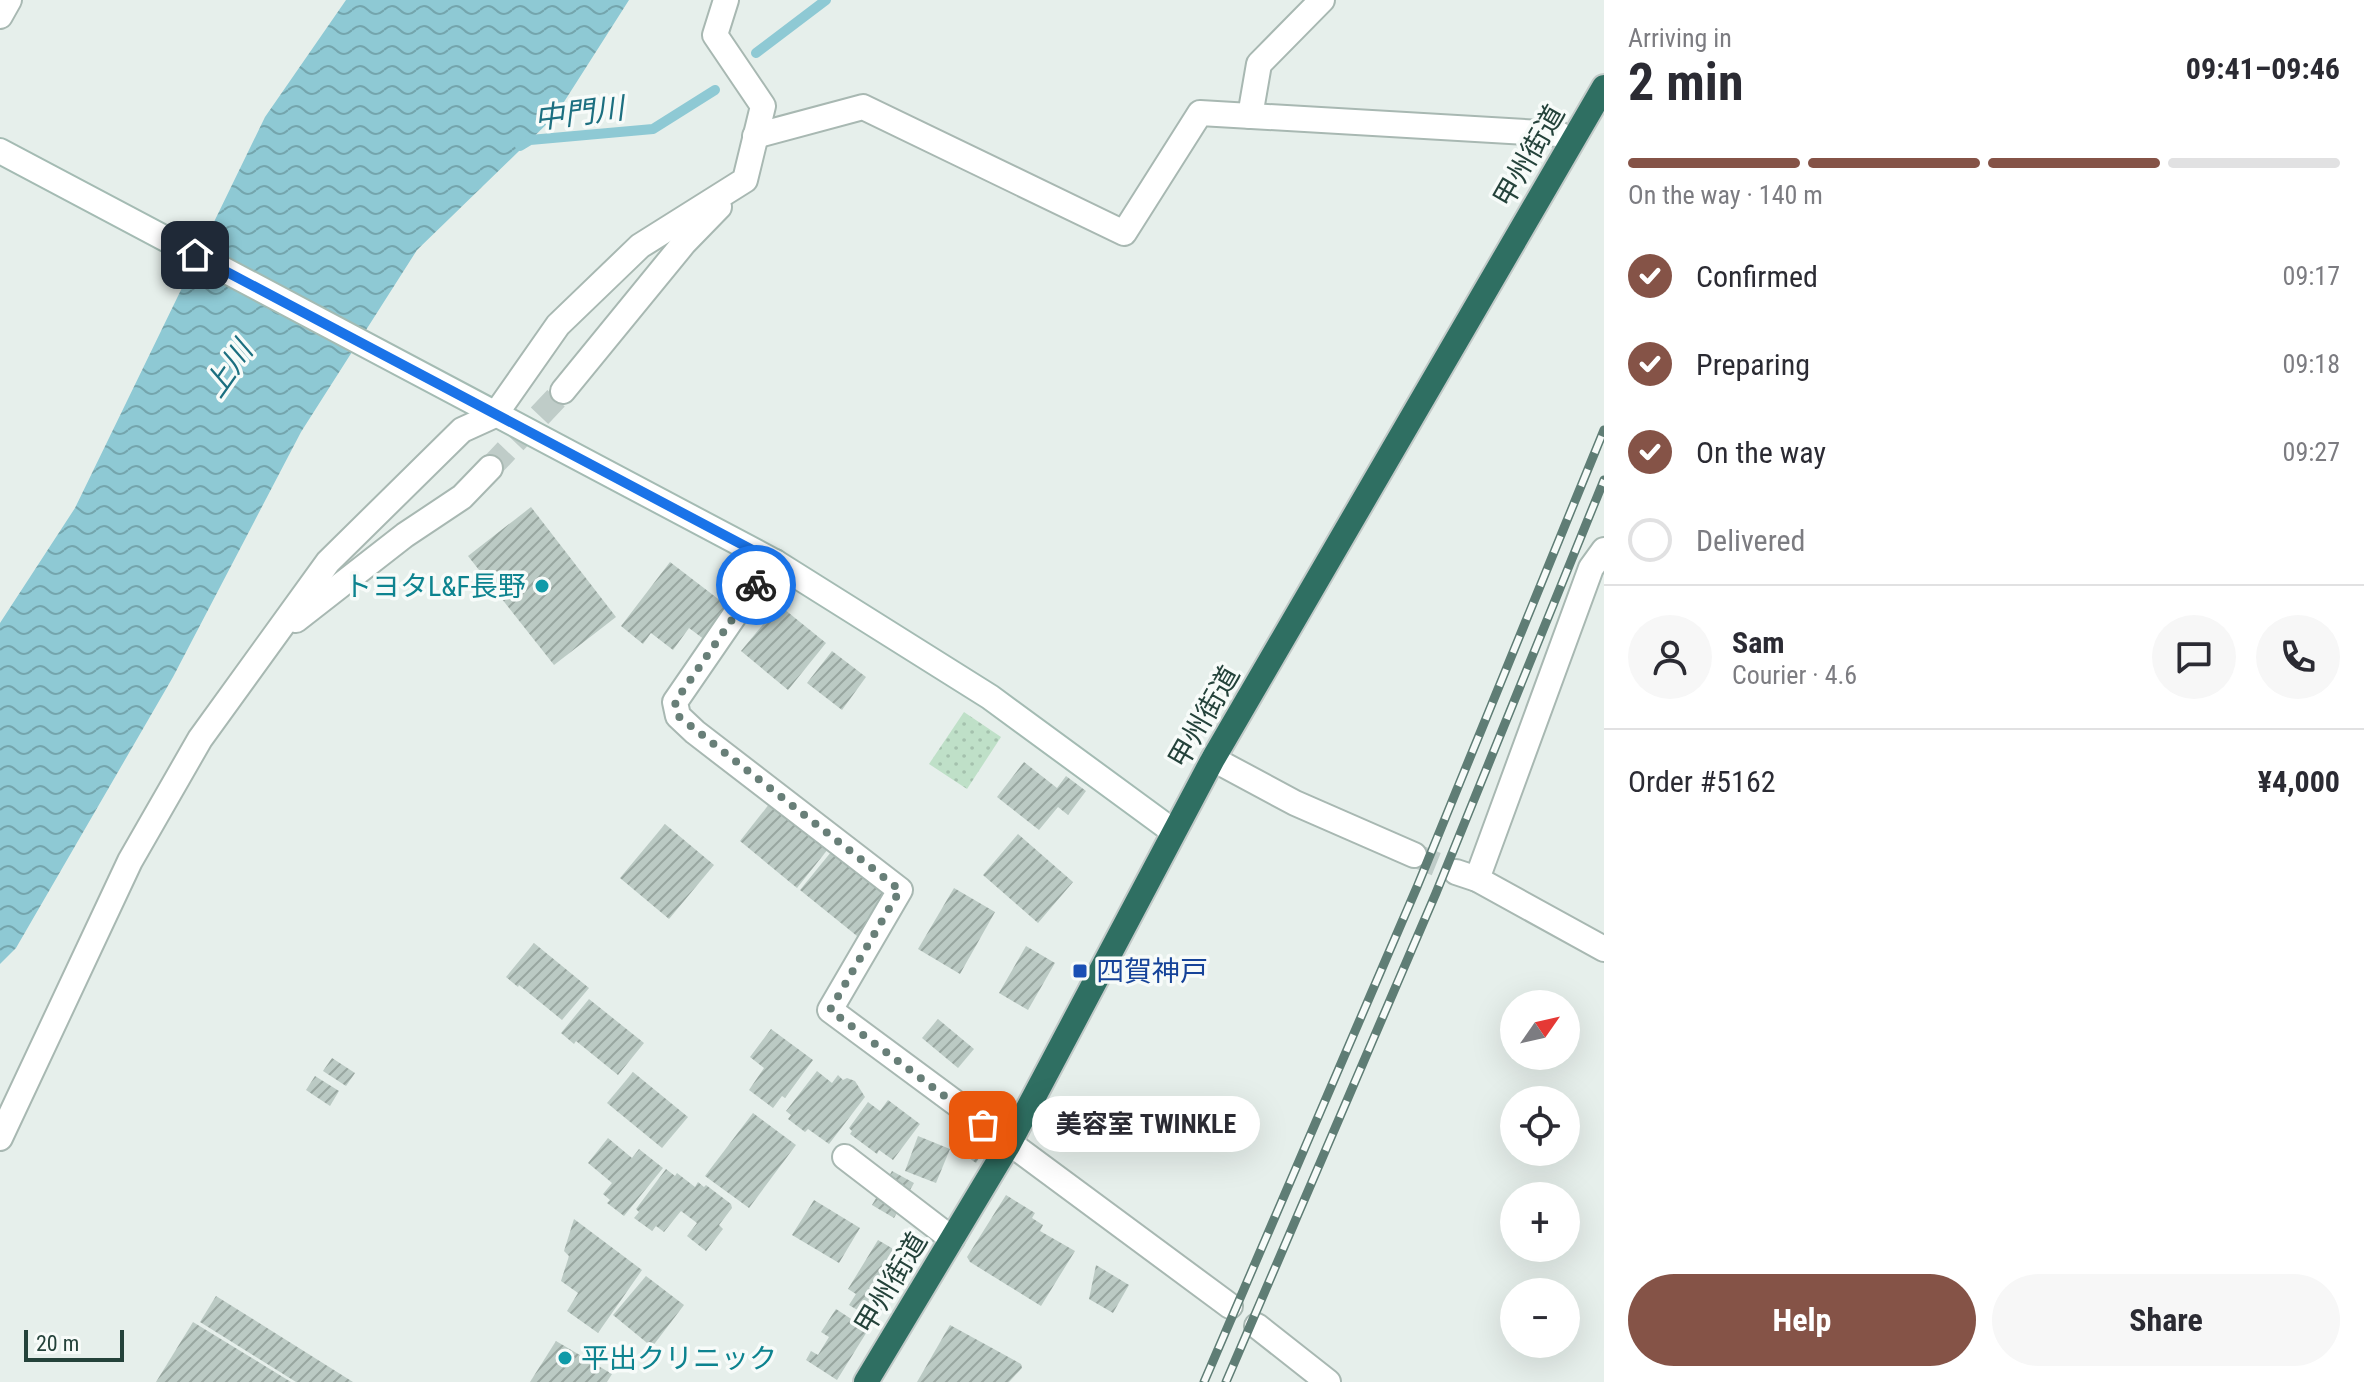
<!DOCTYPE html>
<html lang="en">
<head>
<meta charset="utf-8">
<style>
  :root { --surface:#fff; --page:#f7f7f7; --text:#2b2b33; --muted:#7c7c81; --line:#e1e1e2; --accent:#855347 }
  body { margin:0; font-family:"Roboto Condensed","Noto Sans JP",sans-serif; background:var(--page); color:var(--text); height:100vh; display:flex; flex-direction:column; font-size:30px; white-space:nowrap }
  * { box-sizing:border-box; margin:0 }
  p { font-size:26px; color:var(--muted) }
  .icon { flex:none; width:44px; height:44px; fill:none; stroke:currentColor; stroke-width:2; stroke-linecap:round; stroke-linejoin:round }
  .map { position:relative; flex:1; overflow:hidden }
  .side { display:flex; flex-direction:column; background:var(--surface); width:760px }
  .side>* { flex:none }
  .needle { width:52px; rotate:56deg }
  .controls { position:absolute; left:1500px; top:990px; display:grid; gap:16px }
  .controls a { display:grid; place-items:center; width:80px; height:80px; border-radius:50%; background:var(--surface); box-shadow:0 8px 32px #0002; font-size:40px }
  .scale { position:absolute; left:24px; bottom:20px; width:100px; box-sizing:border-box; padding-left:8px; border:4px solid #24423a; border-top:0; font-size:22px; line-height:28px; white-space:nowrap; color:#24423a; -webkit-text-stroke:6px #f7fbf9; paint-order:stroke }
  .pin { position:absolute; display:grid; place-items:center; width:68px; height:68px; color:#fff; margin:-34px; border-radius:16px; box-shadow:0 4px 12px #0006 }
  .courier { position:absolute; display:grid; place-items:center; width:80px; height:80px; margin:-40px; border:6px solid #1a73e8; border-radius:50%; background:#fff; color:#222; box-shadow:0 2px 10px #0007 }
  .bubble { position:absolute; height:56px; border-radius:28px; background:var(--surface); box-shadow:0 8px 32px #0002; font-size:26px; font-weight:700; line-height:56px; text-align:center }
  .summary em { font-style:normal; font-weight:700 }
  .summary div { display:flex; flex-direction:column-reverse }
  .summary { display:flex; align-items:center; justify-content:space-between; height:136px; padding:0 24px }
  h1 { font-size:52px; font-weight:700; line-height:60px }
  .bar { display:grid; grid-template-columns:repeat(4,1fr); gap:12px 8px; align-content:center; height:96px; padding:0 24px }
  .bar i { height:10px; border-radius:6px; background:var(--line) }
  .bar .active { background:var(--accent) }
  .bar p { grid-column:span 4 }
  .line { display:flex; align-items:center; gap:20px; padding:0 24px; border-top:2px solid var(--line) }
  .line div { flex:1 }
  .round { display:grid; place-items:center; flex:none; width:84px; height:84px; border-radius:42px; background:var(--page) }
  ol { padding:0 24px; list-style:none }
  li { display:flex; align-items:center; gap:24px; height:88px }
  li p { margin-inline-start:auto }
  li .icon { padding:8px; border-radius:50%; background:var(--accent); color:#fff; stroke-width:4 }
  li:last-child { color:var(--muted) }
  li i { width:44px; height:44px; border:4px solid var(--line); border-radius:50% }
  .button { display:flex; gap:16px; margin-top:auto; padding:16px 24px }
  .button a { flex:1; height:92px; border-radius:48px; background:var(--accent); color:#fff; font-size:32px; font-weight:700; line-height:92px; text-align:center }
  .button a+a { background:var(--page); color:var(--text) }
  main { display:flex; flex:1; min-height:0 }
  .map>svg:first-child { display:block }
</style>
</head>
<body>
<main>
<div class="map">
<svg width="1604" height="1382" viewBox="0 0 1604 1382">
  <defs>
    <pattern id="park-dots" width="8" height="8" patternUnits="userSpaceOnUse" patternTransform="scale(2)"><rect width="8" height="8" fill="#bfe0c8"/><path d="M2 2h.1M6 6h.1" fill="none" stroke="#a4c1ad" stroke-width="1.8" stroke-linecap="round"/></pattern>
    <pattern id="water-waves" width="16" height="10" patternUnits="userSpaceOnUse" patternTransform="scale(2)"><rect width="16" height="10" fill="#8ec9d4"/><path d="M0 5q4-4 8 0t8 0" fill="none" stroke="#74a5ad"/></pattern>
    <pattern id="building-hatch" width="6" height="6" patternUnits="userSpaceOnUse" patternTransform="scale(2)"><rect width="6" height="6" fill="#bbcac4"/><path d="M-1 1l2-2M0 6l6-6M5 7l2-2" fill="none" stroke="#98a6a0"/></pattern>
  </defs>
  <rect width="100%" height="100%" fill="#e6efeb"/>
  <!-- park -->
  <path fill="url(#park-dots)" d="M964,712L1001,737L967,789L929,764Z"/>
  <!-- water -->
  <path fill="url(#water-waves)" d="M346,0H629L555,116L417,250L301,432L173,677L16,948L0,964V623L75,508L265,117Z"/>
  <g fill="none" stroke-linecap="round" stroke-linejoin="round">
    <!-- stream -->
    <g stroke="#8ec9d4" stroke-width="10">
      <path d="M756,53L826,0"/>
      <path d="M520,146L530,140L653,129L715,90"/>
    </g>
  </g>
  <!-- building -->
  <g fill="url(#building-hatch)">
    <path d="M531,507L616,617L554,665L468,556Z"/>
    <path d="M670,562L730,608L705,640L689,628L673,650L651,633L643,644L621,626Z"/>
    <path d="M779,605L826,643L788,690L741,651Z"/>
    <path d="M832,651L866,677L842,710L807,683Z"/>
    <path d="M1024,762L1057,788L1066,776L1086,791L1068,815L1058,807L1039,830L997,797Z"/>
    <path d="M770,803L828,849L797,888L740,841Z"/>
    <path d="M665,824L714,865L669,919L620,878Z"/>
    <path d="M1018,834L1073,882L1038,923L983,875Z"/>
    <path d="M831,852L888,897L857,936L800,890Z"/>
    <path d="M954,888L995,912L960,974L918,949Z"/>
    <path d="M534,943L589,988L562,1020L519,985L518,987L506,977Z"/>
    <path d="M1026,946L1055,963L1028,1010L999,993Z"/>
    <path d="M589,999L644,1043L618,1075L576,1041L574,1044L561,1033Z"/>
    <path d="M938,1019L974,1049L958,1068L922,1038Z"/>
    <path d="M771,1029L813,1060L785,1098L782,1096L773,1108L749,1090L764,1068L750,1057Z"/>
    <path d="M332,1058L355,1073L346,1086L323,1071Z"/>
    <path d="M817,1071L832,1083L838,1075L843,1080L847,1078L855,1081L865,1097L829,1144L808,1129L805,1132L788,1119L791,1115L786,1111Z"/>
    <path d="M633,1072L688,1117L662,1148L607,1103Z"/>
    <path d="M315,1076L339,1091L330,1106L306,1090Z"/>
    <path d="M888,1100L920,1124L893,1160L879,1150L877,1154L850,1134L852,1131L849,1128L868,1102L880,1111Z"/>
    <path d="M753,1113L796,1145L749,1208L705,1176Z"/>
    <path d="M918,1136L950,1149L936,1183L905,1171Z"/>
    <path d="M608,1138L632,1158L639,1149L663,1168L624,1216L607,1203L610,1200L603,1194L612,1183L588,1163Z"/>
    <path d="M976,1140L986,1147L976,1163L966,1156Z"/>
    <path d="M666,1169L675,1176L677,1173L695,1187L698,1182L704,1187L706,1185L731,1204L732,1208L719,1225L723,1229L706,1251L687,1236L697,1223L681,1211L664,1232L656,1226L652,1231L634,1218L639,1212L636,1209Z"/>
    <path d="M892,1171L914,1183L894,1218L872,1205Z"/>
    <path d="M1006,1195L1035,1213L1032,1218L1043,1225L1040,1231L1075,1251L1041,1306L970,1262L967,1257Z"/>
    <path d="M814,1200L860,1228L839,1263L792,1235Z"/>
    <path d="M574,1219L642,1270L598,1333L567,1311L578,1293L561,1281L569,1256L564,1251Z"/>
    <path d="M878,1240L912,1260L876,1321L849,1305L856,1294L848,1289Z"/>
    <path d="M1096,1265L1129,1285L1113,1313L1089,1299Z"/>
    <path d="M646,1276L684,1305L652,1347L613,1315Z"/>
    <path d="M216,1296L353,1382H296L200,1322Z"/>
    <path d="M836,1309L868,1330L837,1380L806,1360L811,1351L818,1355L829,1337L821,1332Z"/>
    <path d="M193,1322L291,1382H156Z"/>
    <path d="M950,1325L1021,1364L1022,1368L1009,1382H917Z"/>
    <path d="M556,1341L612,1374L607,1382H530Z"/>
  </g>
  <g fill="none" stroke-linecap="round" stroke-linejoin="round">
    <!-- street-tunnel -->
    <g stroke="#bfccc8" stroke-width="24" stroke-dasharray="24 12" stroke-linecap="butt">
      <path d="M490,468L563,391"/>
      <path d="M1414,855L1456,872"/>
    </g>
    <defs>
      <g id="street">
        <path d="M0,16L9,0"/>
        <path d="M1250,116L1259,64L1322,0"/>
        <path d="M755,136L863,107L1124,233L1200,113L1559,134"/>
        <path d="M563,391L684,243L719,207"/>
        <path d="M775,562L754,587L675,702L678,716L695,732L900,890L830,1010L1230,1306"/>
        <path d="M296,620L405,535L462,497L490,468"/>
        <path d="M1213,759L1295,803L1414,855"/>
        <path d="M1456,872L1477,879L1604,949"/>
        <path d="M1477,879L1591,568L1604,550"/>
        <path d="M0,1138L130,861L200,739L328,562L462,430L495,415L558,325L640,246L745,180L763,106L715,35L726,0"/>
        <path d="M845,1157L952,1239"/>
        <path d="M1257,1326L1328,1382"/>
      </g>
      <path id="secondary" d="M0,151L775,562L990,697L1174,832"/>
      <path id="highway" d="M866,1382L1009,1144L1213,759L1604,87"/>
    </defs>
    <!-- street casing -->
    <use href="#street" stroke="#a8b8b2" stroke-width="28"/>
    <!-- secondary casing -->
    <use href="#secondary" stroke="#a4bbb3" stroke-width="28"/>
    <!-- highway casing -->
    <use href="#highway" stroke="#c2cac8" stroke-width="28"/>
    <!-- street -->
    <use href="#street" stroke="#fff" stroke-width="24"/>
    <!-- secondary -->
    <use href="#secondary" stroke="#fff" stroke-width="24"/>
    <!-- highway -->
    <use href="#highway" stroke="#2f6f62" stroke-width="24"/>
    <defs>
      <g id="rail">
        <path d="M1204,1382L1417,887L1604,430"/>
        <path d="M1226,1382L1436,893L1604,480"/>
      </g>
    </defs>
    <!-- rail casing -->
    <use href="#rail" stroke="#5f7d75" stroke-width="9"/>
    <!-- rail -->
    <use href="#rail" stroke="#f7fbf9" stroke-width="6" stroke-dasharray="18" stroke-linecap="butt"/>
  </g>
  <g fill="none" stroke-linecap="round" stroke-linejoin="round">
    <!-- done -->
    <path stroke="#687f78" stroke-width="8" stroke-dasharray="0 14.4" d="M756,585L675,702L678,716L900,890L830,1010L983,1125"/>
    <!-- route -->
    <path stroke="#1a73e8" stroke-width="10" d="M195,255L775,562L756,585"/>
  </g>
  <!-- markers -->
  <g fill="#0f9aa8" stroke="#f7fbf9" stroke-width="3">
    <circle cx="542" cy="586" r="8"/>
    <circle cx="565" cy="1358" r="8"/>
  </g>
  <rect fill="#1a4fb4" stroke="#f7fbf9" stroke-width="3" x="1072" y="963" width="16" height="16" rx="4"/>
  <g text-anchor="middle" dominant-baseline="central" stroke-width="7" stroke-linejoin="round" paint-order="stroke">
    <!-- street labels -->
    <g font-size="28" fill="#24423a" stroke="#f7fbf9">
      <text transform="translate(1529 156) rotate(-60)">甲州街道</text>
      <text transform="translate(1204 717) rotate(-60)">甲州街道</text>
      <text transform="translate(891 1283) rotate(-59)">甲州街道</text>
    </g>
    <!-- culture labels -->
    <g font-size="28" fill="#0d838f" stroke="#f7fbf9" text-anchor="end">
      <text x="526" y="586">トヨタL&amp;F長野</text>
      <text x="581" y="1358" text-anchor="start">平出クリニック</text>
    </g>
    <!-- transit labels -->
    <g font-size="28" fill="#164399" stroke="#f7fbf9" text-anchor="start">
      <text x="1096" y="971">四賀神戸</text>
    </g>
    <!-- water labels -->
    <g font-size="30" font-style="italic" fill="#1c6f80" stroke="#f7fbf9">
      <text transform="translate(579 113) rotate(-7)">中門川</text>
      <text transform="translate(228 369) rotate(-55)">上川</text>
    </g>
  </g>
</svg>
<div class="controls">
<a><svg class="needle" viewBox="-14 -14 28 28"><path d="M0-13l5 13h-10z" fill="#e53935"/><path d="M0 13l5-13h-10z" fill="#7c7c81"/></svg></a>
<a><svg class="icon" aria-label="locate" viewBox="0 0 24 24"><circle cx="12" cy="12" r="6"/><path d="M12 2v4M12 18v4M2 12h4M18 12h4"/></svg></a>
<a>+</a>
<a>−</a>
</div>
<div class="scale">20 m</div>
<div class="pin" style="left:983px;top:1125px;background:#ea580c"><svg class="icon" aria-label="bag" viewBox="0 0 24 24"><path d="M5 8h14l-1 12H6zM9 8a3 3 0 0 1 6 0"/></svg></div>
<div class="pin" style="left:195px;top:255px;background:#1f2937"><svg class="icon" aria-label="home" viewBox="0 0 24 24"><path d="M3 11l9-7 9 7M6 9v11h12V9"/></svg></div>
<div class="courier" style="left:756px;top:585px"><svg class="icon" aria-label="bike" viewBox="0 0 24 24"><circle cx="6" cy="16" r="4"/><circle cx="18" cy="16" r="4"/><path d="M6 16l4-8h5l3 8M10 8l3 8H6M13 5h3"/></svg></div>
<div class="bubble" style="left:1032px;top:1096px;width:228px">美容室 TWINKLE</div>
</div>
<section class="side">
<div class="summary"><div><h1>2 min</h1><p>Arriving in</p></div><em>09:41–09:46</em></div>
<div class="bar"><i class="active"></i><i class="active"></i><i class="active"></i><i></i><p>On the way · 140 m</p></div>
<ol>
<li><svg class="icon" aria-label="check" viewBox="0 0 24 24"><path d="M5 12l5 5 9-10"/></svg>Confirmed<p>09:17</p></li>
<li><svg class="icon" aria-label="check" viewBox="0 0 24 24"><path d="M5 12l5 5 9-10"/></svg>Preparing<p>09:18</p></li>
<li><svg class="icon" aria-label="check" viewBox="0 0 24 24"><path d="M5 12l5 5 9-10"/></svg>On the way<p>09:27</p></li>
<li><i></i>Delivered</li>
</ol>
<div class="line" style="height:144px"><a class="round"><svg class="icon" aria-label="person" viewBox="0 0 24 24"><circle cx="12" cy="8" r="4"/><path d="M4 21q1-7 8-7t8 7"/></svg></a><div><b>Sam</b><p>Courier · 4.6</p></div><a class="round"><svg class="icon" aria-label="chat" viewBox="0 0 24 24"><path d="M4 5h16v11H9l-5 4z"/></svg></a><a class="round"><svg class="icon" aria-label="phone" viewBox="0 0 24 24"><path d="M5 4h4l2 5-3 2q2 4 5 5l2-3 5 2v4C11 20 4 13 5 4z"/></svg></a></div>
<div class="line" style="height:104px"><div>Order #5162</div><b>¥4,000</b></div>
<div class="button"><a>Help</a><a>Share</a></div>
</section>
</main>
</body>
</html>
